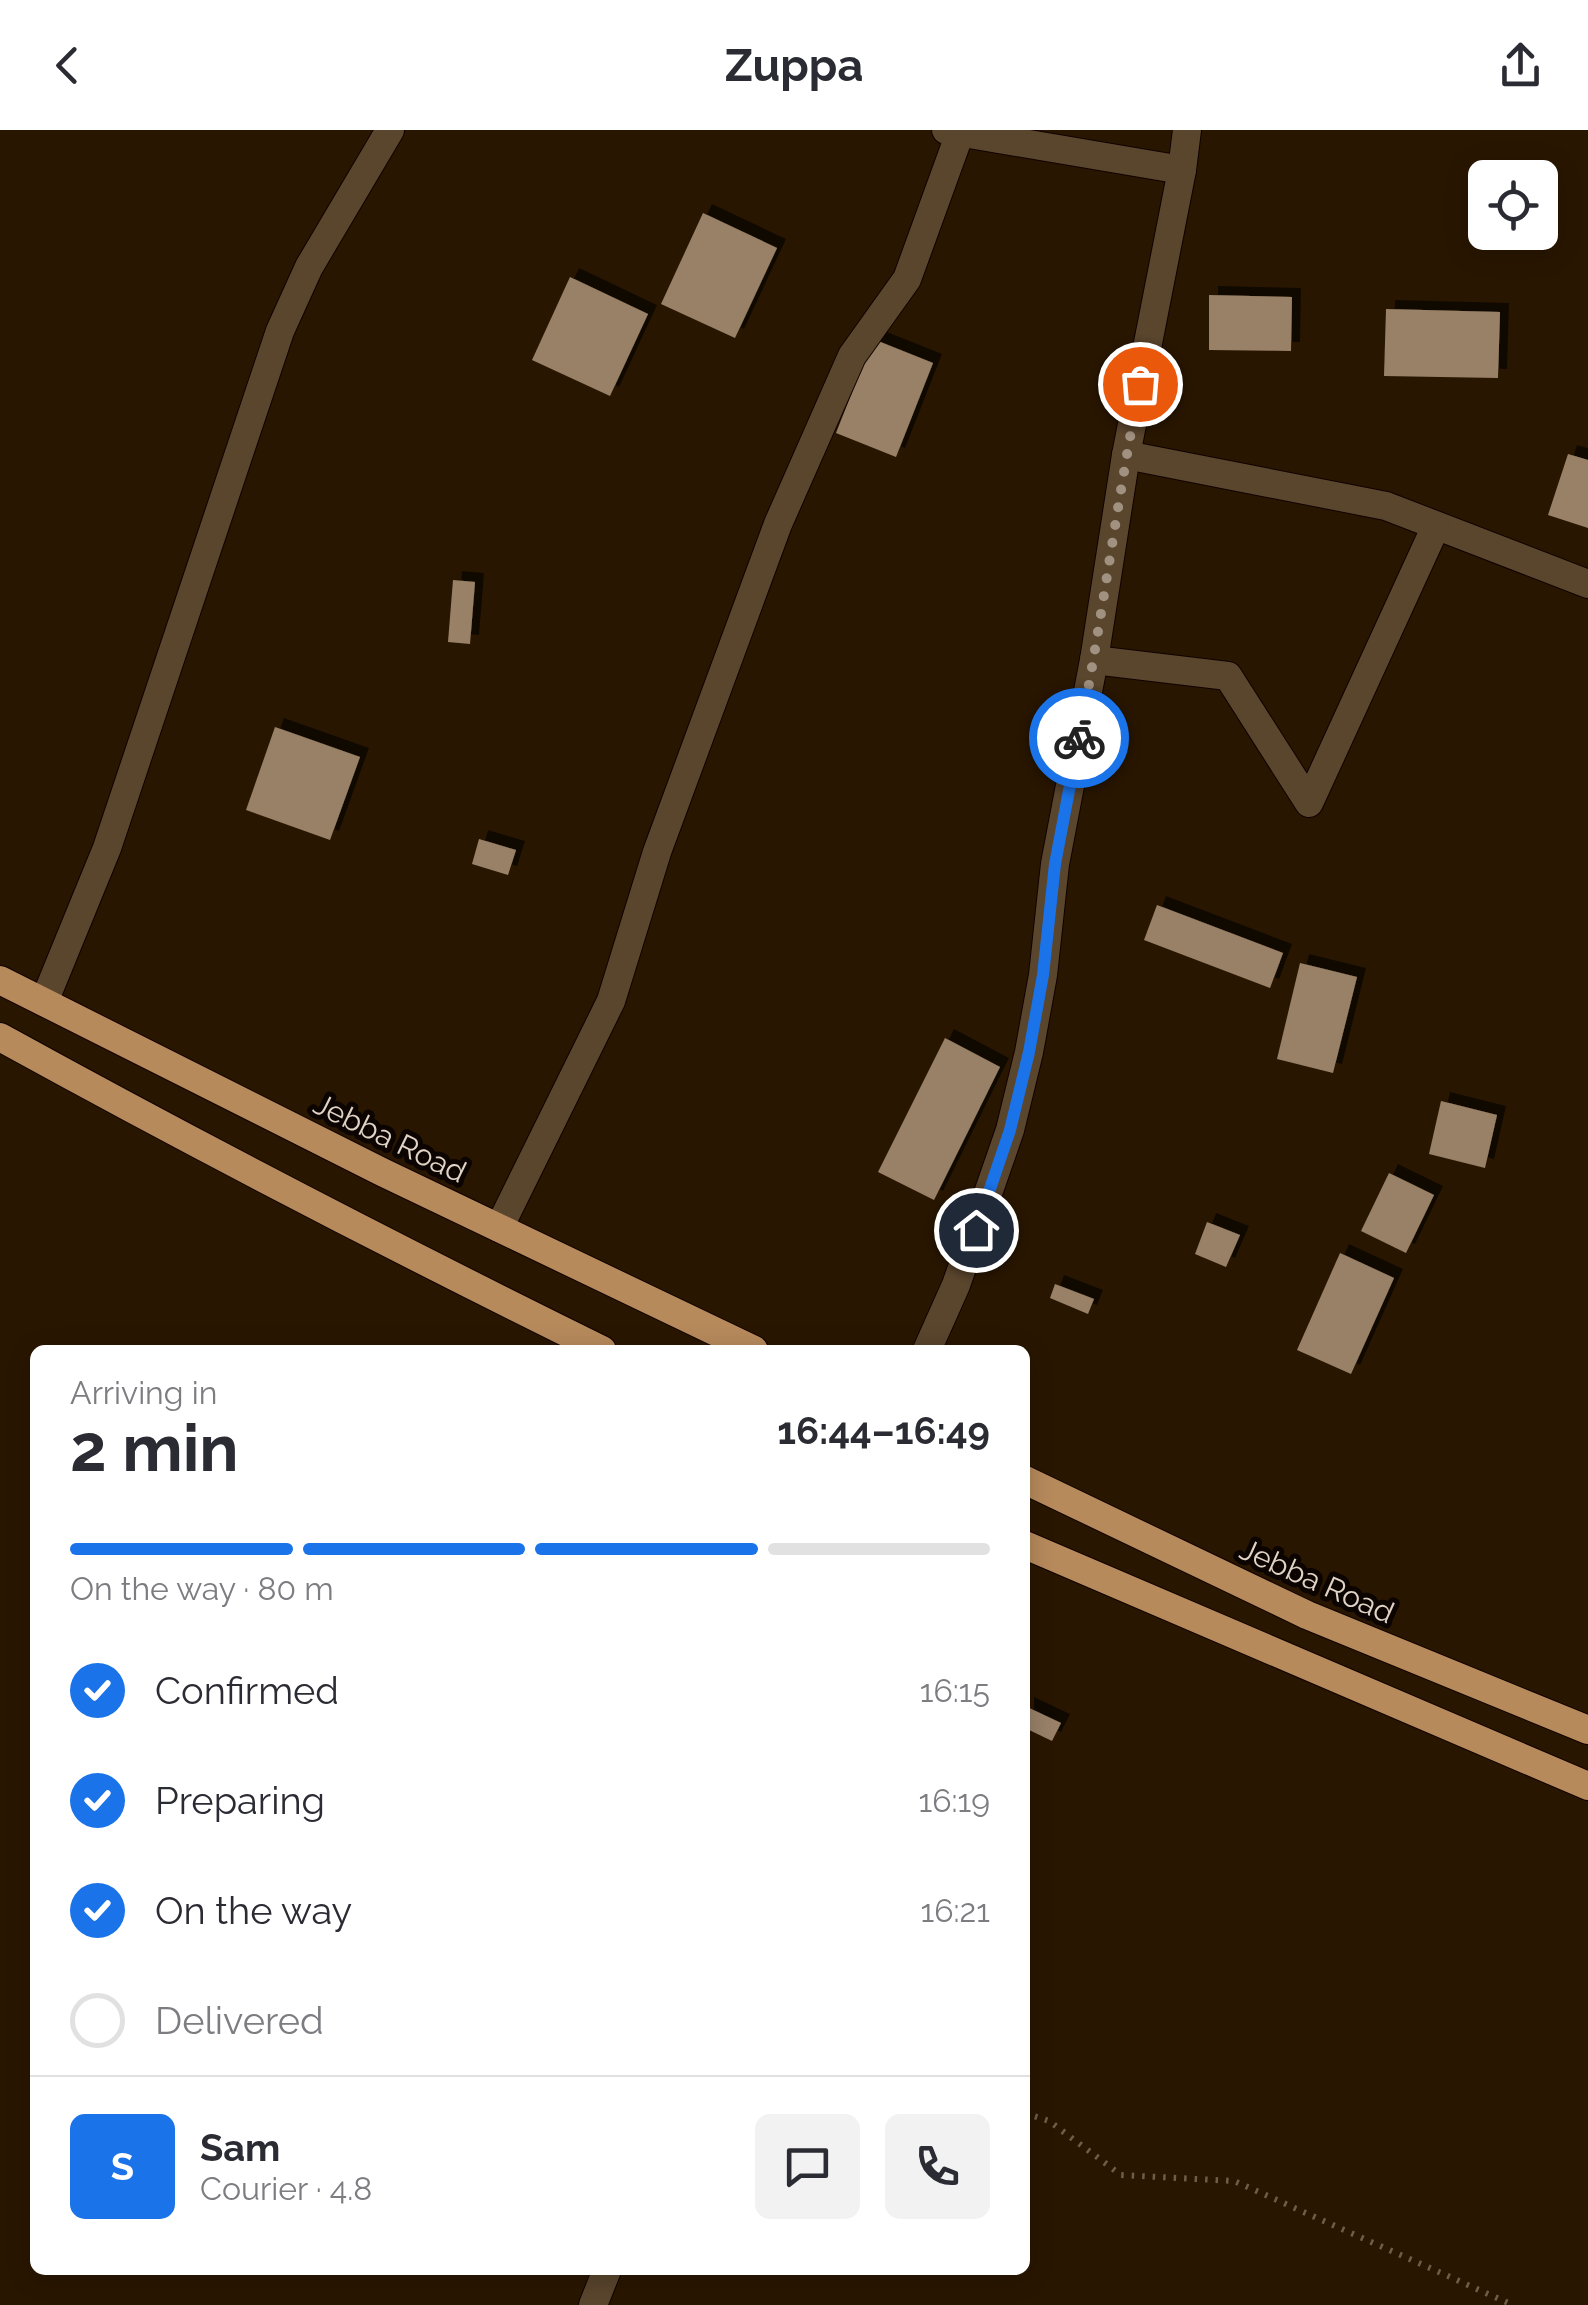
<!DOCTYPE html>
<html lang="en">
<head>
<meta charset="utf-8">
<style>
  :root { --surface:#fff; --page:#f2f2f3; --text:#2b2b33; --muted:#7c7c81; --line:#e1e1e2; --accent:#1a73e8 }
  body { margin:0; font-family:Raleway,sans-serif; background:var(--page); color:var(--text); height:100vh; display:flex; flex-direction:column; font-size:38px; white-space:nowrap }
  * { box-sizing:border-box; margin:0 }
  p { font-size:32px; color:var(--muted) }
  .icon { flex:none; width:55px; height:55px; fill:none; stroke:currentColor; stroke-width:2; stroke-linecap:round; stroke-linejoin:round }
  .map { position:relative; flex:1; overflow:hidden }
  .panel { position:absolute; left:30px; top:1215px; width:1000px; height:930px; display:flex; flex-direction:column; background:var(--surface); border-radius:15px; box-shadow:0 5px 25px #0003 }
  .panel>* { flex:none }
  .controls { position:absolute; left:1468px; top:30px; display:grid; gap:20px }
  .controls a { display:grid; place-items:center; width:90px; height:90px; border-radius:15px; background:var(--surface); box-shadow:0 5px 25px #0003; font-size:50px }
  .pin { position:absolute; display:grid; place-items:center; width:85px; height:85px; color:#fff; margin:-42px; border:5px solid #fff; border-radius:50%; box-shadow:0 2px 10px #0007 }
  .courier { position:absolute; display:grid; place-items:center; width:100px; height:100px; margin:-50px; border:8px solid #1a73e8; border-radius:50%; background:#fff; color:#222; box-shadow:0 2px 12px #0007 }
  .head em { font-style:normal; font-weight:700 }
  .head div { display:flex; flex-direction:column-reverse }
  .head { display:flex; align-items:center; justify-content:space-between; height:170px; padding:0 40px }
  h1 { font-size:65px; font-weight:700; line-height:75px }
  .bar { display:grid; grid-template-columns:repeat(4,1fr); gap:15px 10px; align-content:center; height:120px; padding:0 40px }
  .bar i { height:12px; border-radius:8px; background:var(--line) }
  .bar .current { background:var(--accent) }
  .bar p { grid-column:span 4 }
  .line { display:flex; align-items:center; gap:25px; padding:0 40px; border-top:2px solid var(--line) }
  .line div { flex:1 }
  .round { display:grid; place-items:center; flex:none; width:105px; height:105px; border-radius:15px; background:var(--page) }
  ol { padding:0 40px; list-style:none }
  li { display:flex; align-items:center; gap:30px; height:110px }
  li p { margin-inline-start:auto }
  li .icon { padding:10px; border-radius:50%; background:var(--accent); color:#fff; stroke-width:4 }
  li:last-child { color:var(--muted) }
  li i { width:55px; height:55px; border:5px solid var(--line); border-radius:50% }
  header { display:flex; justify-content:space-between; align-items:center; height:130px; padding:0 40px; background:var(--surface); font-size:45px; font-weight:700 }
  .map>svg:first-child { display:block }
</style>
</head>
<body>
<header><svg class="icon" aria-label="back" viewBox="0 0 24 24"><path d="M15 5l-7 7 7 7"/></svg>Zuppa<svg class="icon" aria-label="share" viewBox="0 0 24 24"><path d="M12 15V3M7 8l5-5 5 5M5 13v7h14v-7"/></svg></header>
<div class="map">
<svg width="1588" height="2175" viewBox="0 0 1588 2175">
  <defs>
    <filter id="shadow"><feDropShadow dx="9" dy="-9" stdDeviation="0" flood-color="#0009"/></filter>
  </defs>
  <rect width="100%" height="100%" fill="#291601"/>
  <!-- building -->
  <g fill="#998168" filter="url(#shadow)">
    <path d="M703,83L777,118L735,208L661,174Z"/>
    <path d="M570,147L648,184L610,266L532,230Z"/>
    <path d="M1209,165L1292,167L1291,221L1209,220Z"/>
    <path d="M1386,179L1500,182L1498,248L1384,246Z"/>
    <path d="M873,209L933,233L896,327L836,303Z"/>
    <path d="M1568,324L1588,330V398L1548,385Z"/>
    <path d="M453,450L475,452L470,514L448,512Z"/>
    <path d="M275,597L360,627L330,710L246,680Z"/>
    <path d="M479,709L516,720L508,745L472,734Z"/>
    <path d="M1157,775L1283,823L1270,858L1144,810Z"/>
    <path d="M1300,833L1357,847L1333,943L1277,929Z"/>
    <path d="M945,908L1000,937L934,1070L878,1042Z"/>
    <path d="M1441,971L1497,985L1485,1038L1429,1024Z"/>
    <path d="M1389,1043L1434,1065L1406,1123L1361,1101Z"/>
    <path d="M1207,1092L1240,1105L1226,1137L1195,1124Z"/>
    <path d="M1340,1123L1394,1148L1351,1244L1297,1220Z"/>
    <path d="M1055,1154L1094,1169L1088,1184L1050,1168Z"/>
    <path d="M1025,1576L1061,1593L1052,1611L1025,1598Z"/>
  </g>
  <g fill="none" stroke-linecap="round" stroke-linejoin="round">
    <defs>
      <g id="minor">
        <path d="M946,0L1182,40"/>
        <path d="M1126,325L1386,376L1588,454"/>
        <path d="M1094,530L1228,546L1309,673L1436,396"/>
        <path d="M44,872L107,718L280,201L309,137L390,0"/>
        <path d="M499,1098L611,871L657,722L778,394L852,226L907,149L960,3"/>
        <path d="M927,1220L956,1155L985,1072L1010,1000L1029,922L1043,845L1055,734L1094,530L1126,325L1182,40L1187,0"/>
        <path d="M593,2175L607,2140"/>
      </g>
      <g id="trunk">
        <path d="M0,850L382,1042L754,1220"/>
        <path d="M0,907C198,1016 399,1120 602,1220"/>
        <path d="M1025,1350L1307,1485L1588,1600"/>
        <path d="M1025,1415L1588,1656"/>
      </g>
    </defs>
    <!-- minor casing -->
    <use href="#minor" stroke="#100200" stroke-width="30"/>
    <!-- trunk casing -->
    <use href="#trunk" stroke="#100200" stroke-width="30"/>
    <!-- path -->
    <path stroke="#6e5d4b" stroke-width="6" stroke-dasharray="2.5 8" stroke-linecap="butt" d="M1025,1983L1049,1991L1121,2045L1234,2051L1513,2175"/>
    <!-- minor -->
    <use href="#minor" stroke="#5a452d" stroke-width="28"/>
    <!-- trunk -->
    <use href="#trunk" stroke="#b78a5c" stroke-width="28"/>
  </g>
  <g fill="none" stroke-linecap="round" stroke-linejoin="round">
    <!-- done -->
    <path stroke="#a19181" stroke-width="10" stroke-dasharray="0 18" d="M1079,608C1102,490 1117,371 1140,254"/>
    <!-- route -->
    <path stroke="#1a73e8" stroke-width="12" d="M976,1100L1010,1000L1029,922L1043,845L1055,734L1079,608"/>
  </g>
  <g text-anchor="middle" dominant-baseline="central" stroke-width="10" stroke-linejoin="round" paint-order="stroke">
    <!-- street labels -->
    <g font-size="30" fill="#e1d3c6" stroke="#0b0400">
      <text transform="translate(390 1008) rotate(26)">Jebba Road</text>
      <text transform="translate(1317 1451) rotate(24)">Jebba Road</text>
    </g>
  </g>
</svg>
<div class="controls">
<a><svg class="icon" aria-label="locate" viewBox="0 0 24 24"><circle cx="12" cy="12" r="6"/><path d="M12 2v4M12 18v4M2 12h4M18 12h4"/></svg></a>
</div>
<div class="pin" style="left:1140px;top:254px;background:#ea580c"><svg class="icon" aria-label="bag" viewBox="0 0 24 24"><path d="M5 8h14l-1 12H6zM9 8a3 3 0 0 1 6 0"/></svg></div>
<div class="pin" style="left:976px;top:1100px;background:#1f2937"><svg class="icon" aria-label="home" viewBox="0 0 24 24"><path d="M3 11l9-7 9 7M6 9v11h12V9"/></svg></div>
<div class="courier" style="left:1079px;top:608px"><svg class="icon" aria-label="bike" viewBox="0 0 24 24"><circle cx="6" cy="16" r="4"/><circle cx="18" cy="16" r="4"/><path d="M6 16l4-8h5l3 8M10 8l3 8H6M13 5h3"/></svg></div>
<section class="panel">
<div class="head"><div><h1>2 min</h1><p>Arriving in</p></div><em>16:44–16:49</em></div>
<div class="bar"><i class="current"></i><i class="current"></i><i class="current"></i><i></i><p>On the way · 80 m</p></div>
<ol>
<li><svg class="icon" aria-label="check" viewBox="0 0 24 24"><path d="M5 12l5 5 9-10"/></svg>Confirmed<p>16:15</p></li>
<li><svg class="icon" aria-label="check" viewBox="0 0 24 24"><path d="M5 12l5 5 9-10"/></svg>Preparing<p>16:19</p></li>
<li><svg class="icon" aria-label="check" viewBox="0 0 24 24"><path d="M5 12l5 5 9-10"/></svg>On the way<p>16:21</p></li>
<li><i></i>Delivered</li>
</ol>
<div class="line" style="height:180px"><b class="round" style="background:var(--accent);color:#fff">S</b><div><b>Sam</b><p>Courier · 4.8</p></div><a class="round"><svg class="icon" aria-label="chat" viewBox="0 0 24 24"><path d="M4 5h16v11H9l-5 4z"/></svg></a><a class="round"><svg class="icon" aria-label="phone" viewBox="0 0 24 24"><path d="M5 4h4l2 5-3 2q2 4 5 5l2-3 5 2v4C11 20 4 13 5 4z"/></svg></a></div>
</section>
</div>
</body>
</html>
